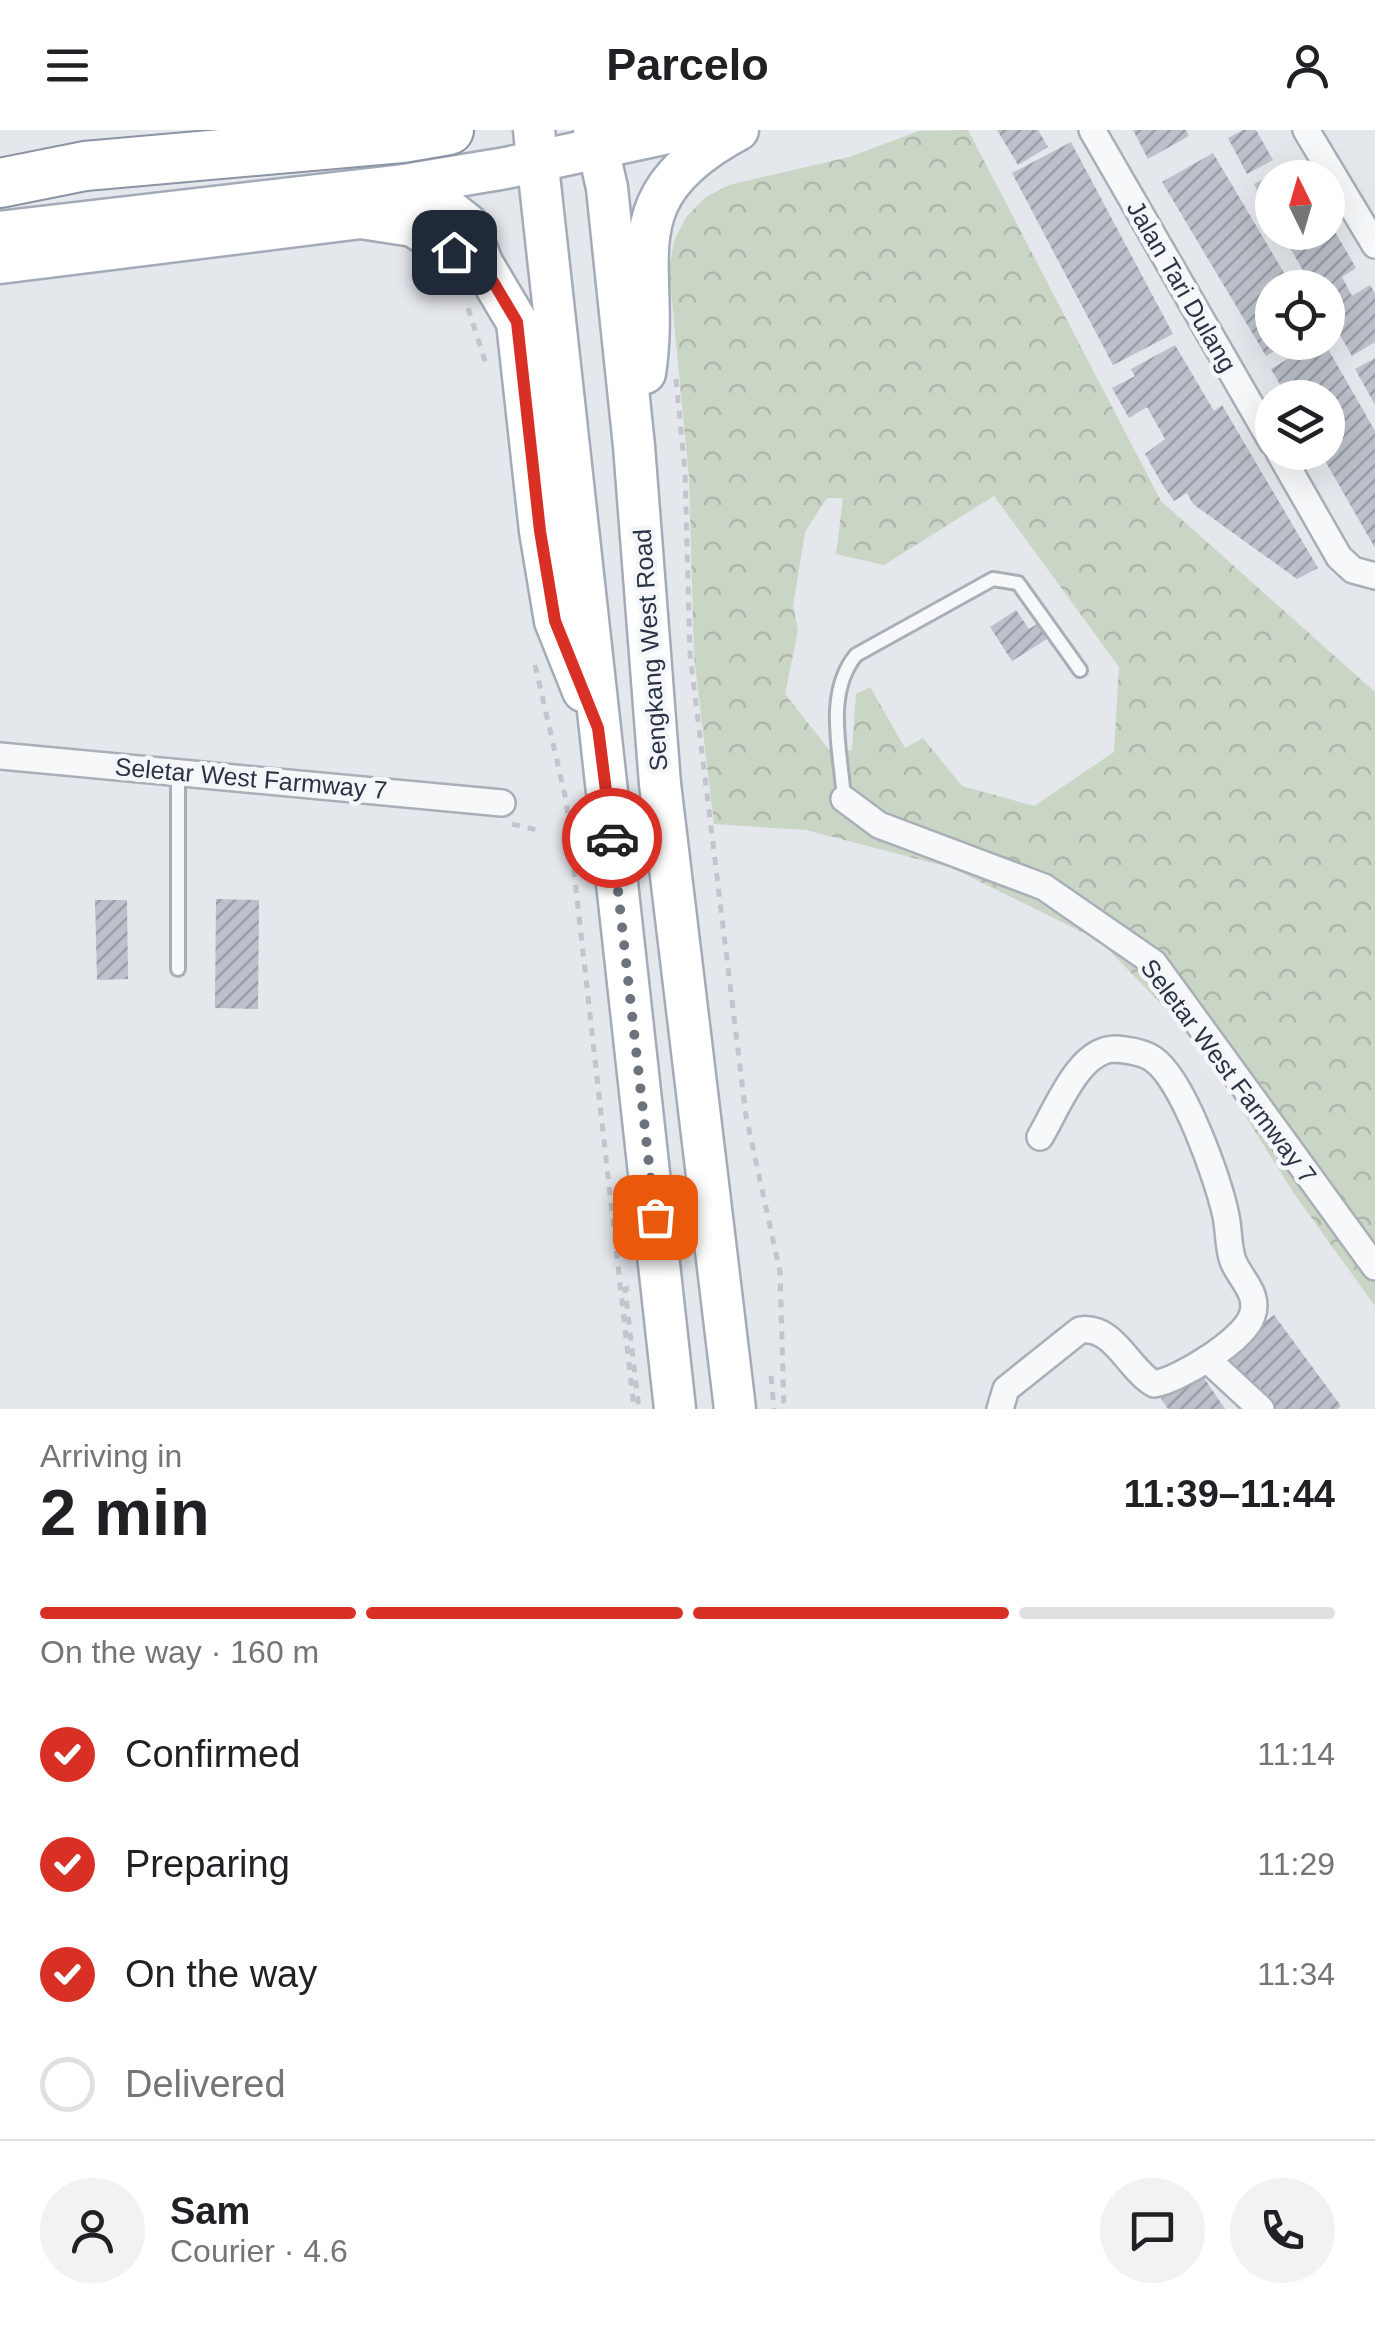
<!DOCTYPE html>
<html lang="en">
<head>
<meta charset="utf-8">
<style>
  :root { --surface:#fff; --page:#f2f2f2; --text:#202124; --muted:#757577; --line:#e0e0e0; --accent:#d93025 }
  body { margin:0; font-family:Helvetica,sans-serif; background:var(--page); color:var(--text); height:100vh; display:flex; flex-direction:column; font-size:38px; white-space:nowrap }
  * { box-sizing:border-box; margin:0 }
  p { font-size:32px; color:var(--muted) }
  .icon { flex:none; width:55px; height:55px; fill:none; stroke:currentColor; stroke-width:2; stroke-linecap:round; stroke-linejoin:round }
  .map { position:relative; height:1279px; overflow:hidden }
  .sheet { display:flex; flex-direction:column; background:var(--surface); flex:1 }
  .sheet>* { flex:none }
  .needle { width:65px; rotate:355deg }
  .buttons { position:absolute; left:1255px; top:30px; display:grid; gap:20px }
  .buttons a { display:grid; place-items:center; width:90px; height:90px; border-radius:50%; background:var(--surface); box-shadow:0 10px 40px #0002; font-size:50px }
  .pin { position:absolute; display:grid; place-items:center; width:85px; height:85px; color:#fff; margin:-42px; border-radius:20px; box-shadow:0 5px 15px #0006 }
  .courier { position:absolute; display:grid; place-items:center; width:100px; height:100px; margin:-50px; border:8px solid #d93025; border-radius:50%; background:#fff; color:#222; box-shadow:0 2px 12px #0007 }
  .summary em { font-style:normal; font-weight:700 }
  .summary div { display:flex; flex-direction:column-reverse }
  .summary { display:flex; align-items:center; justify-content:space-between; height:170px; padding:0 40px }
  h1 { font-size:65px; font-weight:700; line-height:75px }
  .bar { display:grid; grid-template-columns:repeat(4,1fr); gap:15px 10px; align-content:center; height:120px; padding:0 40px }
  .bar i { height:12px; border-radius:8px; background:var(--line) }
  .bar .selected { background:var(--accent) }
  .bar p { grid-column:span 4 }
  .line { display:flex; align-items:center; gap:25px; padding:0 40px; border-top:2px solid var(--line) }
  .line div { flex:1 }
  .round { display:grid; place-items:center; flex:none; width:105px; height:105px; border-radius:52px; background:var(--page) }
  ol { padding:0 40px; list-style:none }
  li { display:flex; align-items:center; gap:30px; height:110px }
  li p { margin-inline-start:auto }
  li .icon { padding:10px; border-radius:50%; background:var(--accent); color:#fff; stroke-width:4 }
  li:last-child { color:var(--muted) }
  li i { width:55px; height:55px; border:5px solid var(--line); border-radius:50% }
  header { display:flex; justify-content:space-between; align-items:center; height:130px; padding:0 40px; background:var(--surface); font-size:45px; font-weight:700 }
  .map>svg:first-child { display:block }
</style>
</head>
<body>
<header><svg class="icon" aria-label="menu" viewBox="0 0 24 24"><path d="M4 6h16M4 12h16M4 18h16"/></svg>Parcelo<svg class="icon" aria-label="person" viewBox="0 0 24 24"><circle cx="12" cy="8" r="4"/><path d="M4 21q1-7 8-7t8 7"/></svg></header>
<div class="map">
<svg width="1375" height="1279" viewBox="0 0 1375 1279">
  <defs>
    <pattern id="forest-crowns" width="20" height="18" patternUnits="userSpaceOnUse" patternTransform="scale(2.5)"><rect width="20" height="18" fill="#c9d6c5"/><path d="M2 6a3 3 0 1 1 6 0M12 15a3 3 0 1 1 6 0" fill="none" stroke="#adb8ab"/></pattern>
    <pattern id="building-hatch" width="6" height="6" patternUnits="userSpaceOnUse" patternTransform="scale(2.5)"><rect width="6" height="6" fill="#bbc0ca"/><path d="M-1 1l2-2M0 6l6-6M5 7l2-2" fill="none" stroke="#989da6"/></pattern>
  </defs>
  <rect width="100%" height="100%" fill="#e4e7ec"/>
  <!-- forest -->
  <path fill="url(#forest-crowns)" fill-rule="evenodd" d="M968,0L1161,371L1375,562V1176L1295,1065L1199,913L1100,811L952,738L806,700L714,694L694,526L689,347L669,140L674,111L686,87L706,67L729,55L849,27L919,1ZM994,366L1119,537L1114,622L1034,676L962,656L923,608L905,618L870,557L856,564L852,620L830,621L785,564L798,500L793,476L805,402L827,368H843L836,424L884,435Z"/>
  <!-- building -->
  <g fill="url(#building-hatch)">
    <path d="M997,0H1038L1048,17L1018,35Z"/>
    <path d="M1133,0H1186L1189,6L1148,29Z"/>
    <path d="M1243,0H1256L1273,30L1247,44L1228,8Z"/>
    <path d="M1071,12L1173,204L1113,235L1012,43Z"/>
    <path d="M1213,23L1293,158H1272V212H1290L1266,226L1162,52Z"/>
    <path d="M1279,41L1283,48H1272V87L1254,54Z"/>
    <path d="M1334,100L1356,138L1342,147L1352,166L1370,155L1375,163V212L1352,226L1328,184V158H1313L1281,102H1315L1318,109Z"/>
    <path d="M1317,212H1324L1375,301V418L1320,322H1328V268H1288L1271,239Z"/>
    <path d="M1175,215L1214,281L1222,275L1318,438L1297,449L1193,374L1187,363L1174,371L1162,354L1145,324L1165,309L1147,277L1129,288L1112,258L1135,246L1131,239Z"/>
    <path d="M1375,228V275L1355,239Z"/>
    <path d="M1016,480L1029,499L1037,494L1047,509L1012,531L990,497Z"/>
    <path d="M216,769L259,770L258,879L215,878Z"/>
    <path d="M95,770H127L128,849L97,850Z"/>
    <path d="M1274,1185L1341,1276L1337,1279H1268L1224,1221Z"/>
    <path d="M1200,1242L1225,1279H1168L1161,1269Z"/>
  </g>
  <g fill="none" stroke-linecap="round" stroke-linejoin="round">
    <defs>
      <g id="lane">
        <path d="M844,669C841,622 824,564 856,525L993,449L1018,453L1080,540"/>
        <path d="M178,839V641"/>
      </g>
      <g id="street">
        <path d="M1092,0L1272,312"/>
        <path d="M1306,0L1375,115"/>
        <path d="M1279,322L1339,427L1353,440L1375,446"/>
        <path d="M0,626L502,673"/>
        <path d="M844,669L879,695L1044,757L1154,833L1375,1137"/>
        <path d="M1207,1229L1261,1279"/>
        <path d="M1000,1279L1006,1259L1080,1200C1114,1195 1128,1239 1154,1254C1179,1250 1243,1211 1252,1186C1260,1164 1241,1150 1233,1131C1228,1117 1229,1100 1226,1086C1218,1049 1183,949 1153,929C1143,922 1128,920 1116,919C1079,918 1057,979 1040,1007"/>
      </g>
      <g id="primary">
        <path d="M534,0L675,1279"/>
        <path d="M594,0L607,58L634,316L660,654L735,1279"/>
        <path d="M404,55L430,65L468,95L482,133L517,192L540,401L555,491L583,561"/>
        <path d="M0,102L404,55L506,38L682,0"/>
        <path d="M0,133L361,88L413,96L454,122L482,133"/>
        <path d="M645,243C662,132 608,70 738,0"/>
      </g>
      <path id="highway" d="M0,53L85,36L402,8L449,0"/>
    </defs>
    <!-- lane casing -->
    <use href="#lane" stroke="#a9aeb7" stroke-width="18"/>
    <!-- street casing -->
    <use href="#street" stroke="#a9aeb7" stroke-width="30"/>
    <!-- primary casing -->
    <use href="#primary" stroke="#a3abb8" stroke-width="45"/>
    <!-- highway casing -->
    <use href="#highway" stroke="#8b94a3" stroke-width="52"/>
    <!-- path -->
    <g stroke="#c2c5cb" stroke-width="5" stroke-dasharray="8 8" stroke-linecap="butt">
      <path d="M468,178L486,234"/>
      <path d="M676,249L685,342L690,524L746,986L780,1142L784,1279"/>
      <path d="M535,535L566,670L634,1279"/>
      <path d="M512,694L537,700"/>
      <path d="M629,1158L625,1159L639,1279"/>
      <path d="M771,1246L774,1279"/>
    </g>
    <!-- lane -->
    <use href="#lane" stroke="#f7f8fa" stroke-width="12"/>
    <!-- street -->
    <use href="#street" stroke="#f7f8fa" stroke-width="25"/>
    <!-- primary -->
    <use href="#primary" stroke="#fff" stroke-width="40"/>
    <!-- highway -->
    <use href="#highway" stroke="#fff" stroke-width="48"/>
  </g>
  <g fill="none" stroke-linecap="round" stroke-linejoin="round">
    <!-- done -->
    <path stroke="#6c737f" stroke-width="10" stroke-dasharray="0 18" d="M612,708L655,1087"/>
    <!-- route -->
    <path stroke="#d93025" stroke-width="12" d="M454,122L482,133L517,192L540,401L555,491L598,598L612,708"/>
  </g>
  <g text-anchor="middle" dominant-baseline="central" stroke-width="9" stroke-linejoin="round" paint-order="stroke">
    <!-- street labels -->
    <g font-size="25" fill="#2b3445" stroke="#f4f6f9">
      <text transform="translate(1182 156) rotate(60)">Jalan Tari Dulang</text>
      <text transform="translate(650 520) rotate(-94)">Sengkang West Road</text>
      <text transform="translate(251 648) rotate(5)">Seletar West Farmway 7</text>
      <text transform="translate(1229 941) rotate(53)">Seletar West Farmway 7</text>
    </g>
  </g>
</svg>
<div class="buttons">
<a><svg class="needle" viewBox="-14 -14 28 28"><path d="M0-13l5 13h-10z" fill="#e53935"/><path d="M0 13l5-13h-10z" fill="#757577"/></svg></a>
<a><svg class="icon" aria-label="locate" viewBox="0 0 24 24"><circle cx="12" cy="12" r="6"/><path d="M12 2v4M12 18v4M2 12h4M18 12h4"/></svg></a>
<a><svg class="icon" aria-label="layers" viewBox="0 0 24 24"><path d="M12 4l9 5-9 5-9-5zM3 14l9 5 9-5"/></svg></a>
</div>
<div class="pin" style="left:655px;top:1087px;background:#ea580c"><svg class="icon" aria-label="bag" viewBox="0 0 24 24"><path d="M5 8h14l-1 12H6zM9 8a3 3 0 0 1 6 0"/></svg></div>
<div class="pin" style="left:454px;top:122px;background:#1f2937"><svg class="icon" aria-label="home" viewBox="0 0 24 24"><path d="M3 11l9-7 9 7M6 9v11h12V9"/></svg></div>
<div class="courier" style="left:612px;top:708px"><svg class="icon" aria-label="car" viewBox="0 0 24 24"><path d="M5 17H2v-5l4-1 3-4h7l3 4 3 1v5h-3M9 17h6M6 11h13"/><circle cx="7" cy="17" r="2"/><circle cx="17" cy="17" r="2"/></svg></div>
</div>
<section class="sheet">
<div class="summary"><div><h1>2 min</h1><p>Arriving in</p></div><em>11:39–11:44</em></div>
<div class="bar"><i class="selected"></i><i class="selected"></i><i class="selected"></i><i></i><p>On the way · 160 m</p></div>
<ol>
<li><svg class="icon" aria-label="check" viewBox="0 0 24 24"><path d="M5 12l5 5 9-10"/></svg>Confirmed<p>11:14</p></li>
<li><svg class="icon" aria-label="check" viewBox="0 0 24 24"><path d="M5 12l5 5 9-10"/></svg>Preparing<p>11:29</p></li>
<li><svg class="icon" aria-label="check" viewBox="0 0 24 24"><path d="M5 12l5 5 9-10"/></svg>On the way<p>11:34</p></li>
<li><i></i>Delivered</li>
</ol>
<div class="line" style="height:180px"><a class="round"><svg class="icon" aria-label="person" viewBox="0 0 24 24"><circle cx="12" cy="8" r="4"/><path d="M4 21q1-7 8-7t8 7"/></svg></a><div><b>Sam</b><p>Courier · 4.6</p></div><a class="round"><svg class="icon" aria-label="chat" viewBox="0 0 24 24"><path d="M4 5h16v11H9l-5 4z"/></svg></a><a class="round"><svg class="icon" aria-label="phone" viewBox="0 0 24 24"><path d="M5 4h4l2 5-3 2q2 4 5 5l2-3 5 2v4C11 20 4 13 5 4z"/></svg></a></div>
</section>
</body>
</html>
